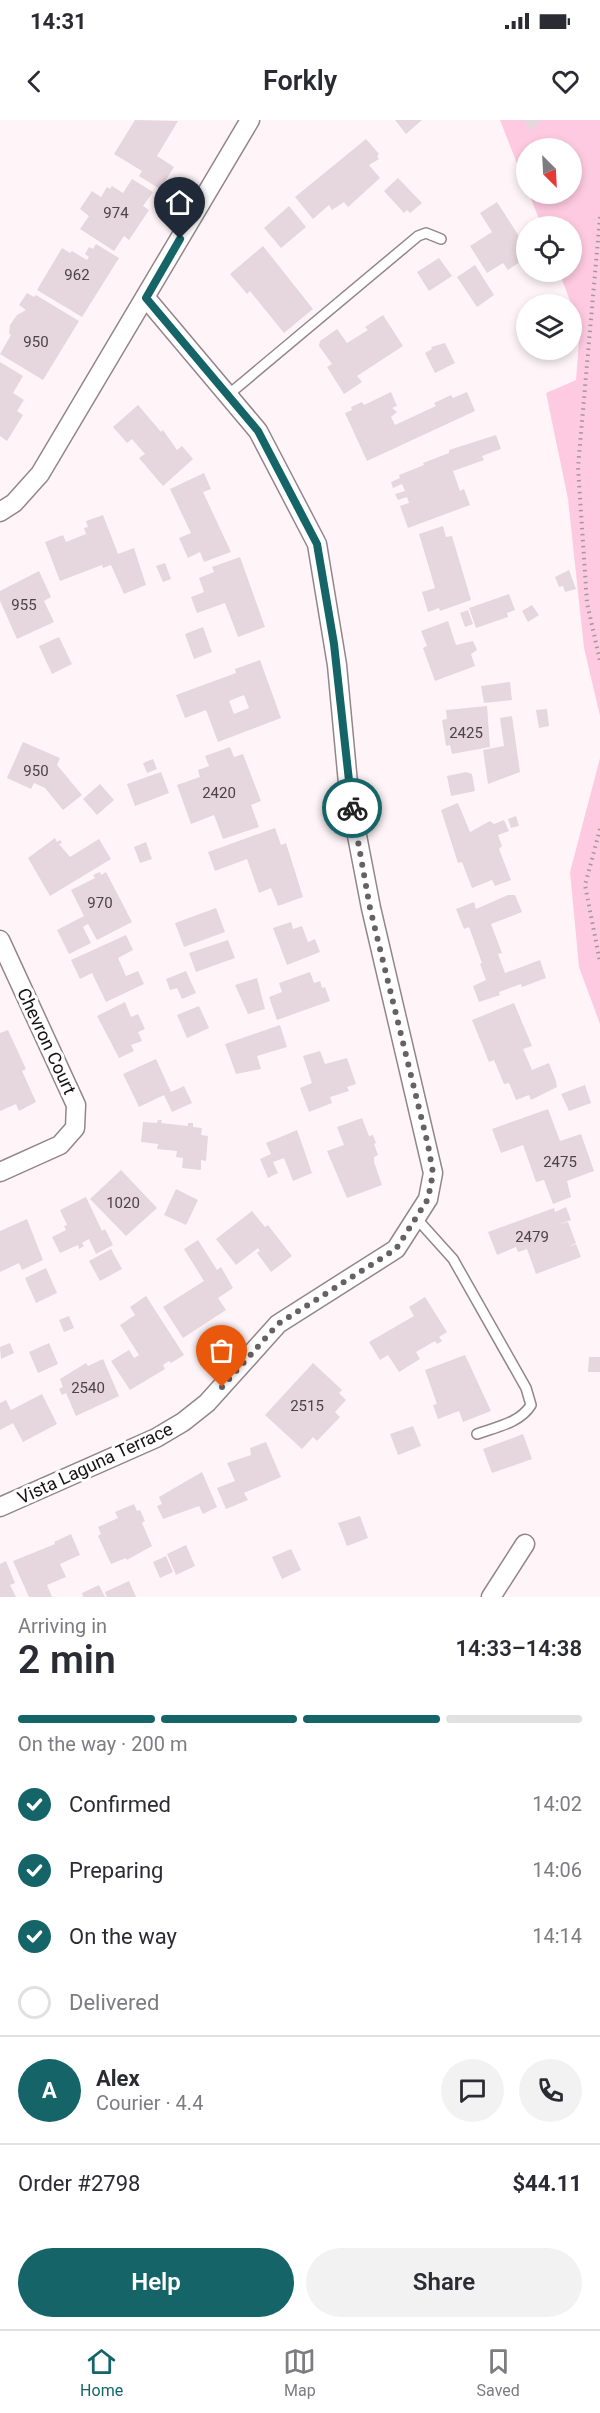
<!DOCTYPE html>
<html lang="en">
<head>
<meta charset="utf-8">
<style>
  :root { --surface:#fff; --page:#f2f2f3; --text:#2b2b33; --muted:#7c7c81; --line:#e1e1e2; --accent:#146468 }
  body { margin:0; font-family:Roboto,sans-serif; background:var(--page); color:var(--text); height:100vh; display:flex; flex-direction:column; font-size:22px; white-space:nowrap }
  * { box-sizing:border-box; margin:0 }
  p { font-size:20px; color:var(--muted) }
  .icon { flex:none; width:33px; height:33px; fill:none; stroke:currentColor; stroke-width:2; stroke-linecap:round; stroke-linejoin:round }
  .map { position:relative; height:1477px; overflow:hidden }
  .drawer { display:flex; flex-direction:column; background:var(--surface); flex:1 }
  .drawer>* { flex:none }
  .needle { width:39px; rotate:156deg }
  .fabs { position:absolute; left:516px; top:18px; display:grid; gap:12px }
  .fabs a { display:grid; place-items:center; width:66px; height:66px; border-radius:50%; background:var(--surface); box-shadow:0 3px 9px #0003; font-size:30px }
  .pin { position:absolute; display:grid; place-items:center; width:51px; height:51px; color:#fff; margin:-62px -26px; border-radius:50% 50% 50% 0; rotate:-45deg; box-shadow:0 0 6px #0007 }
  .pin .icon { rotate:45deg }
  .courier { position:absolute; display:grid; place-items:center; width:60px; height:60px; margin:-30px; border:4px solid #146468; border-radius:50%; background:#fff; color:#222; box-shadow:0 2px 8px #0007 }
  .overview em { font-style:normal; font-weight:600 }
  .overview div { display:flex; flex-direction:column-reverse }
  .overview { display:flex; align-items:center; justify-content:space-between; height:102px; padding:0 18px }
  h1 { font-size:39px; font-weight:600; line-height:45px }
  .bar { display:grid; grid-template-columns:repeat(4,1fr); gap:9px 6px; align-content:center; height:72px; padding:0 18px }
  .bar i { height:8px; border-radius:4px; background:var(--line) }
  .bar .selected { background:var(--accent) }
  .bar p { grid-column:span 4 }
  .line { display:flex; align-items:center; gap:15px; padding:0 18px; border-top:2px solid var(--line) }
  .line div { flex:1 }
  .round { display:grid; place-items:center; flex:none; width:63px; height:63px; border-radius:32px; background:var(--page) }
  ol { padding:0 18px; list-style:none }
  li { display:flex; align-items:center; gap:18px; height:66px }
  li p { margin-inline-start:auto }
  li .icon { padding:6px; border-radius:50%; background:var(--accent); color:#fff; stroke-width:4 }
  li:last-child { color:var(--muted) }
  li i { width:33px; height:33px; border:3px solid var(--line); border-radius:50% }
  .button { display:flex; gap:12px; margin-top:auto; padding:12px 18px }
  .button a { flex:1; height:69px; border-radius:36px; background:var(--accent); color:#fff; font-size:24px; font-weight:600; line-height:69px; text-align:center }
  .button a+a { background:var(--page); color:var(--text) }
  .status { display:flex; justify-content:space-between; align-items:center; height:42px; padding:0 30px; background:var(--surface); direction:ltr }
  .status svg { height:16px; fill:currentColor }
  header { display:flex; justify-content:space-between; align-items:center; height:78px; padding:0 18px; background:var(--surface); font-size:27px; font-weight:600 }
  .tabs { display:flex; justify-content:space-around; align-items:center; height:84px; border-top:2px solid var(--line); background:var(--surface); font-size:16px; color:var(--muted) }
  .tabs a { display:grid; justify-items:center; gap:3px }
  .tabs .selected { color:var(--accent) }
  .map>svg:first-child { display:block }
</style>
</head>
<body>
<div class="status"><b>14:31</b><svg viewBox="0 0 49 12"><path d="M0 12V9h3v3zM5 12V6h3v6zM10 12V3h3v9zM15 12V0h3v12zM26 1h20v11H26zM47 4h2v5h-2z"/></svg></div>
<header><svg class="icon" aria-label="back" viewBox="0 0 24 24"><path d="M15 5l-7 7 7 7"/></svg>Forkly<svg class="icon" aria-label="heart" viewBox="0 0 24 24"><path d="M12 20l-8-8c-3-5 5-10 8-4 3-6 11-1 8 4z"/></svg></header>
<div class="map">
<svg width="600" height="1477" viewBox="0 0 600 1477">
  <rect width="100%" height="100%" fill="#fff5f9"/>
  <!-- green -->
  <g fill="#fecae1">
    <path d="M500,0H600V596L584,528L568,379L546,273L576,260L580,207L559,152H572V106H542L529,74H572V28H526V67Z"/>
    <path d="M600,638V904L579,847L570,752Z"/>
  </g>
  <!-- building -->
  <g fill="#e6d6dd" fill-rule="evenodd">
    <path d="M135,0L178,1L157,36L174,47L160,69L139,56L142,51L114,34Z"/>
    <path d="M395,0H422L406,14Z"/>
    <path d="M523,0H542L531,10Z"/>
    <path d="M366,19L379,34L377,36L379,39L369,45L380,58L348,87L344,82L332,90L329,85L313,99L295,77Z"/>
    <path d="M398,58L422,83L410,93L407,90L404,93L384,71Z"/>
    <path d="M132,59L153,72L143,86L149,90L129,120L124,116L114,131L80,109L89,96L80,89L92,71L101,77L107,67L110,69L112,66L123,73Z"/>
    <path d="M497,82L526,127V138L508,150L503,143L487,153L470,126L492,112L480,93Z"/>
    <path d="M289,86L306,107L281,128L264,108Z"/>
    <path d="M96,124L119,138L82,197L37,170L62,128L70,133L72,131L87,140L89,137L85,134L89,127L93,129Z"/>
    <path d="M263,126L313,189L284,213L250,171L247,174L230,154Z"/>
    <path d="M439,138L452,156L429,171L417,152Z"/>
    <path d="M475,145L494,175L477,187L457,157Z"/>
    <path d="M27,173L34,177L36,175L79,201L43,260L0,234L11,215L9,213L10,205L17,195L26,190L19,185Z"/>
    <path d="M383,195L403,226L357,256L362,262L344,274L327,247L332,244L319,226L320,221L337,209L347,223L368,210L365,207Z"/>
    <path d="M445,223L455,243L435,253L425,233L432,229L431,227Z"/>
    <path d="M0,242L23,256L13,273L24,280L17,291L23,295L7,321L0,316Z"/>
    <path d="M391,272L397,286L392,288L397,292L391,297L395,305L436,286L434,283L451,275L453,278L467,272L475,291L367,341L345,293L352,290L351,287L362,282L364,285Z"/>
    <path d="M138,285L161,312L163,310L177,330L182,326L193,339L163,366L139,338L145,334L132,319L127,323L113,307Z"/>
    <path d="M496,315L501,329L482,336L484,340L453,351L460,371L464,369L470,385L408,408L400,386L409,383L407,377L398,380L395,374L405,371L402,364L393,368L391,362L400,358L399,355L424,345L423,343L449,333V330Z"/>
    <path d="M204,353L211,369L203,372L231,432L204,442L200,432L188,438L179,418L191,413L170,369Z"/>
    <path d="M103,395L118,434L134,428L146,465L124,474L111,445L103,448L102,445L60,461L45,422L63,415L66,422L86,414L84,408L88,407L86,401Z"/>
    <path d="M443,406L446,417L452,416L471,480L440,491L439,488L428,492L422,472L435,468L419,414Z"/>
    <path d="M240,437L265,507L238,517L225,483L197,493L191,477L204,472L199,458L214,452L212,447Z"/>
    <path d="M165,443L171,459L163,462L156,446Z"/>
    <path d="M569,450L576,469L565,472L563,466L559,467L555,457Z"/>
    <path d="M39,451L51,477L44,481L54,502L17,519L0,481V471Z"/>
    <path d="M509,474L515,490L507,493L508,497L476,508L469,488Z"/>
    <path d="M532,485L539,495L528,502L522,491Z"/>
    <path d="M468,490L473,504L465,507L460,493Z"/>
    <path d="M448,501L456,525L473,521L477,530L471,534L475,546L435,561L423,528L427,526L421,511Z"/>
    <path d="M203,507L212,532L194,539L185,514Z"/>
    <path d="M59,517L72,544L52,554L39,526Z"/>
    <path d="M260,540L281,598L218,622L206,590L185,598L176,575L236,553L235,549ZM244,575L249,588L234,594L229,581Z"/>
    <path d="M510,562L512,580L484,583L481,566Z"/>
    <path d="M487,586L490,627L452,634L450,625L446,626L442,600L447,599L446,590Z"/>
    <path d="M547,589L549,606L539,608L536,590Z"/>
    <path d="M512,596L520,652L488,664L483,630L504,626L500,598Z"/>
    <path d="M23,622L60,638L57,645L82,675L63,690L45,668L34,663L31,669L7,658Z"/>
    <path d="M230,627L234,637L243,634L261,681L251,685L259,707L223,719L214,695L191,704L177,665L200,657L198,650L209,646L205,636Z"/>
    <path d="M153,639L157,649L147,653L143,643Z"/>
    <path d="M161,652L169,673L135,686L127,664Z"/>
    <path d="M466,652L472,654L475,671L451,676L447,656Z"/>
    <path d="M100,664L114,680L97,695L83,679Z"/>
    <path d="M458,683L470,712L490,701L494,704L504,700L509,711L498,715L502,726L499,729L511,760L495,766L492,760L472,768L462,742L458,743L441,690Z"/>
    <path d="M516,696L519,706L511,708L508,699Z"/>
    <path d="M275,708L281,725L286,723L303,777L278,786L271,768L259,773L247,739L215,751L208,732Z"/>
    <path d="M55,718L57,722L60,720L62,723L59,724L70,737L99,719L111,739L50,776L28,738Z"/>
    <path d="M146,722L152,739L140,743L134,727Z"/>
    <path d="M100,752L101,755L106,752L132,802L97,820L88,804L83,807L91,823L69,834L57,810L84,796L71,770L95,758L93,755Z"/>
    <path d="M508,775H515L522,792L491,804L502,833L498,834L505,853L540,840L546,858L522,867L521,864L499,872L500,875L479,882L473,866L486,860L480,844L482,843L469,807L464,809L456,789L474,782L476,789Z"/>
    <path d="M216,788L225,812L184,827L175,803Z"/>
    <path d="M291,802L293,809L302,806L308,822L315,819L320,832L287,845L273,808Z"/>
    <path d="M126,815L133,830L118,838L126,856L138,851L144,864L106,882L92,853L80,859L71,840Z"/>
    <path d="M228,820L235,838L196,852L189,833Z"/>
    <path d="M186,851L196,873L182,879L177,868L170,870L166,859Z"/>
    <path d="M310,852L314,863L320,861L322,868L325,867L330,881L277,900L269,877L282,872L279,863Z"/>
    <path d="M257,858L265,889L248,894L235,865Z"/>
    <path d="M125,882L131,897L138,894L145,909L138,912L142,921L131,925L134,931L119,938L97,896Z"/>
    <path d="M514,883L532,926L523,929L532,950L549,943L556,961L557,967L531,980L529,975L516,980L509,963L504,964L494,940L489,942L472,900Z"/>
    <path d="M199,886L209,908L187,918L177,895Z"/>
    <path d="M280,905L287,927L257,936L261,949L236,954L225,924Z"/>
    <path d="M8,910L26,949L22,951L36,982L19,991L16,984L0,991V913Z"/>
    <path d="M320,931L325,944L347,938L356,964L347,967L349,971L330,977L332,983L309,992L300,968L312,963L303,936Z"/>
    <path d="M156,939L171,972L184,966L192,983L172,992L164,975L139,987L123,954Z"/>
    <path d="M585,965L591,983L569,991L561,974Z"/>
    <path d="M548,989L560,1021L581,1014L594,1051L567,1061L571,1077L553,1084L544,1060L536,1062L523,1025L501,1033L492,1009Z"/>
    <path d="M362,998L369,1016L373,1015L376,1023L374,1024L378,1035L374,1037V1042L382,1065L347,1078L327,1031L344,1025L337,1007Z"/>
    <path d="M158,1000H162L161,1003L188,1006V1003H193V1007L202,1008L201,1015L208,1016L206,1041L201,1040V1050L182,1048L183,1038L176,1037L177,1031L157,1029L158,1024L141,1022L143,1002L157,1003Z"/>
    <path d="M297,1010L312,1053L293,1061L284,1038L273,1042L278,1053L268,1058L260,1039L271,1034L266,1023Z"/>
    <path d="M121,1050L157,1088L126,1116L90,1079Z"/>
    <path d="M176,1069L198,1080L186,1105L164,1095Z"/>
    <path d="M86,1077L102,1111L105,1109L113,1125L96,1134L89,1119L82,1123L84,1126L79,1129L78,1125L60,1133L52,1117L66,1110L64,1106L67,1105L60,1090Z"/>
    <path d="M566,1087L571,1100L560,1104L568,1102L576,1123L568,1127L576,1124L581,1137L536,1154L527,1129L518,1132L516,1127L497,1135L488,1112L554,1088L555,1092Z"/>
    <path d="M252,1091L265,1107L268,1105L292,1136L271,1152L257,1133L260,1131L258,1128L236,1145L216,1119Z"/>
    <path d="M27,1099L43,1140L22,1150L19,1143L0,1152V1111Z"/>
    <path d="M198,1120L217,1150L221,1147L233,1168L218,1178L226,1190L183,1218L163,1187L204,1161L184,1129Z"/>
    <path d="M111,1129L122,1149L100,1161L89,1141Z"/>
    <path d="M46,1148L57,1173L36,1183L25,1158Z"/>
    <path d="M146,1176L184,1235L171,1243L169,1241L163,1245L165,1249L130,1270L111,1241L129,1230L134,1238L139,1235L120,1205L135,1195L130,1187Z"/>
    <path d="M425,1177L447,1212L439,1217L442,1221L437,1224L435,1221L416,1232L420,1239L399,1252L388,1235L380,1240L369,1222L414,1196L409,1187Z"/>
    <path d="M69,1196L74,1208L64,1212L59,1200Z"/>
    <path d="M10,1223L14,1233L1,1239L0,1227Z"/>
    <path d="M49,1223L58,1244L38,1253L29,1232Z"/>
    <path d="M465,1235L491,1291L463,1302L459,1291L438,1299L433,1285L437,1284L425,1250Z"/>
    <path d="M589,1237H600V1252H588Z"/>
    <path d="M103,1239L119,1276L76,1296L66,1273L62,1275L59,1269L63,1267L60,1259L86,1243L88,1246Z"/>
    <path d="M313,1243L342,1270L339,1273L346,1280L335,1292L340,1297L317,1321L313,1317L302,1329L265,1295Z"/>
    <path d="M42,1274L57,1304L23,1322L13,1303L0,1310V1283L6,1280L11,1290Z"/>
    <path d="M413,1306L421,1326L398,1335L390,1314Z"/>
    <path d="M523,1314L532,1339L492,1353L483,1329Z"/>
    <path d="M266,1322L281,1357L244,1373L248,1380L226,1389L217,1368L235,1361L227,1343L251,1335L250,1328Z"/>
    <path d="M202,1352L217,1387L203,1394L199,1386L163,1399L157,1386L162,1384L159,1377Z"/>
    <path d="M134,1384L137,1391L140,1390L145,1401L142,1403L152,1426L127,1440L126,1438L111,1444L98,1416L101,1414L98,1407L118,1398L115,1392Z"/>
    <path d="M360,1396L368,1418L347,1426L338,1403Z"/>
    <path d="M71,1414L80,1435L60,1444L66,1457L47,1465L52,1477H29L13,1441L55,1424L54,1422Z"/>
    <path d="M186,1425L195,1446L176,1455L167,1434Z"/>
    <path d="M291,1429L301,1450L282,1459L272,1437Z"/>
    <path d="M166,1436L173,1452L160,1458L153,1442Z"/>
    <path d="M6,1441L15,1463L10,1465L16,1477H0V1444Z"/>
    <path d="M129,1461L136,1477H107L105,1472Z"/>
    <path d="M99,1465L105,1477H83L82,1473Z"/>
  </g>
  <g fill="none" stroke-linecap="round" stroke-linejoin="round">
    <defs>
      <g id="service">
        <path d="M228,275L418,116L426,113L441,119"/>
        <path d="M417,1099L453,1139L526,1268L531,1285C520,1303 496,1307 477,1314"/>
      </g>
      <g id="minor">
        <path d="M0,392L14,383L40,354L250,0"/>
        <path d="M0,820L76,985L75,1008L60,1025L0,1052"/>
        <path d="M0,1387L156,1318L183,1302L207,1283L278,1204L396,1129L428,1079L433,1053L371,788L349,674L337,545L317,424L258,311L146,178"/>
        <path d="M491,1477L525,1424"/>
      </g>
    </defs>
    <!-- service casing -->
    <use href="#service" stroke="#94858b" stroke-width="12"/>
    <!-- minor casing -->
    <use href="#minor" stroke="#94858b" stroke-width="21"/>
    <!-- path -->
    <g stroke="#a1999c" stroke-width="4" stroke-dasharray="1.5 4.5" stroke-linecap="butt">
      <path d="M600,97L578,347L587,483L600,541"/>
      <path d="M600,709L585,765L600,842"/>
    </g>
    <!-- service -->
    <use href="#service" stroke="#fff" stroke-width="9"/>
    <!-- minor -->
    <use href="#minor" stroke="#fff" stroke-width="18"/>
  </g>
  <g fill="none" stroke-linecap="round" stroke-linejoin="round">
    <!-- done -->
    <path stroke="#686164" stroke-width="6" stroke-dasharray="0 10.8" d="M222,1267L278,1204L396,1129L428,1079L433,1053L428,1025L370,788L352,688"/>
    <!-- route -->
    <path stroke="#146468" stroke-width="8" d="M180,119L146,178L258,311L317,424L334,524L352,688"/>
  </g>
  <g text-anchor="middle" dominant-baseline="central" stroke-width="6" stroke-linejoin="round" paint-order="stroke">
    <!-- number labels -->
    <g font-size="15" fill="#4b4346">
      <text x="116" y="93">974</text>
      <text x="77" y="155">962</text>
      <text x="36" y="222">950</text>
      <text x="24" y="485">955</text>
      <text x="466" y="613">2425</text>
      <text x="36" y="651">950</text>
      <text x="219" y="673">2420</text>
      <text x="100" y="783">970</text>
      <text x="560" y="1042">2475</text>
      <text x="123" y="1083">1020</text>
      <text x="532" y="1117">2479</text>
      <text x="88" y="1268">2540</text>
      <text x="307" y="1286">2515</text>
    </g>
    <!-- street labels -->
    <g font-size="18" fill="#171214" stroke="#fff">
      <text transform="translate(47 921) rotate(65)">Chevron Court</text>
      <text transform="translate(95 1343) rotate(-25)">Vista Laguna Terrace</text>
    </g>
  </g>
</svg>
<div class="fabs">
<a><svg class="needle" viewBox="-14 -14 28 28"><path d="M0-13l5 13h-10z" fill="#e53935"/><path d="M0 13l5-13h-10z" fill="#7c7c81"/></svg></a>
<a><svg class="icon" aria-label="locate" viewBox="0 0 24 24"><circle cx="12" cy="12" r="6"/><path d="M12 2v4M12 18v4M2 12h4M18 12h4"/></svg></a>
<a><svg class="icon" aria-label="layers" viewBox="0 0 24 24"><path d="M12 4l9 5-9 5-9-5zM3 14l9 5 9-5"/></svg></a>
</div>
<div class="pin" style="left:222px;top:1267px;background:#ea580c"><svg class="icon" aria-label="bag" viewBox="0 0 24 24"><path d="M5 8h14l-1 12H6zM9 8a3 3 0 0 1 6 0"/></svg></div>
<div class="pin" style="left:180px;top:119px;background:#1f2937"><svg class="icon" aria-label="home" viewBox="0 0 24 24"><path d="M3 11l9-7 9 7M6 9v11h12V9"/></svg></div>
<div class="courier" style="left:352px;top:688px"><svg class="icon" aria-label="bike" viewBox="0 0 24 24"><circle cx="6" cy="16" r="4"/><circle cx="18" cy="16" r="4"/><path d="M6 16l4-8h5l3 8M10 8l3 8H6M13 5h3"/></svg></div>
</div>
<section class="drawer">
<div class="overview"><div><h1>2 min</h1><p>Arriving in</p></div><em>14:33–14:38</em></div>
<div class="bar"><i class="selected"></i><i class="selected"></i><i class="selected"></i><i></i><p>On the way · 200 m</p></div>
<ol>
<li><svg class="icon" aria-label="check" viewBox="0 0 24 24"><path d="M5 12l5 5 9-10"/></svg>Confirmed<p>14:02</p></li>
<li><svg class="icon" aria-label="check" viewBox="0 0 24 24"><path d="M5 12l5 5 9-10"/></svg>Preparing<p>14:06</p></li>
<li><svg class="icon" aria-label="check" viewBox="0 0 24 24"><path d="M5 12l5 5 9-10"/></svg>On the way<p>14:14</p></li>
<li><i></i>Delivered</li>
</ol>
<div class="line" style="height:108px"><b class="round" style="background:var(--accent);color:#fff">A</b><div><b>Alex</b><p>Courier · 4.4</p></div><a class="round"><svg class="icon" aria-label="chat" viewBox="0 0 24 24"><path d="M4 5h16v11H9l-5 4z"/></svg></a><a class="round"><svg class="icon" aria-label="phone" viewBox="0 0 24 24"><path d="M5 4h4l2 5-3 2q2 4 5 5l2-3 5 2v4C11 20 4 13 5 4z"/></svg></a></div>
<div class="line" style="height:78px"><div>Order #2798</div><b>$44.11</b></div>
<div class="button"><a>Help</a><a>Share</a></div>
</section>
<nav class="tabs">
<a class="selected"><svg class="icon" aria-label="home" viewBox="0 0 24 24"><path d="M3 11l9-7 9 7M6 9v11h12V9"/></svg>Home</a>
<a><svg class="icon" aria-label="map" viewBox="0 0 24 24"><path d="M3 6l6-2 6 2 6-2v14l-6 2-6-2-6 2zM9 4v14M15 6v14"/></svg>Map</a>
<a><svg class="icon" aria-label="saved" viewBox="0 0 24 24"><path d="M7 4h10v16l-5-4-5 4z"/></svg>Saved</a>
</nav>
</body>
</html>
